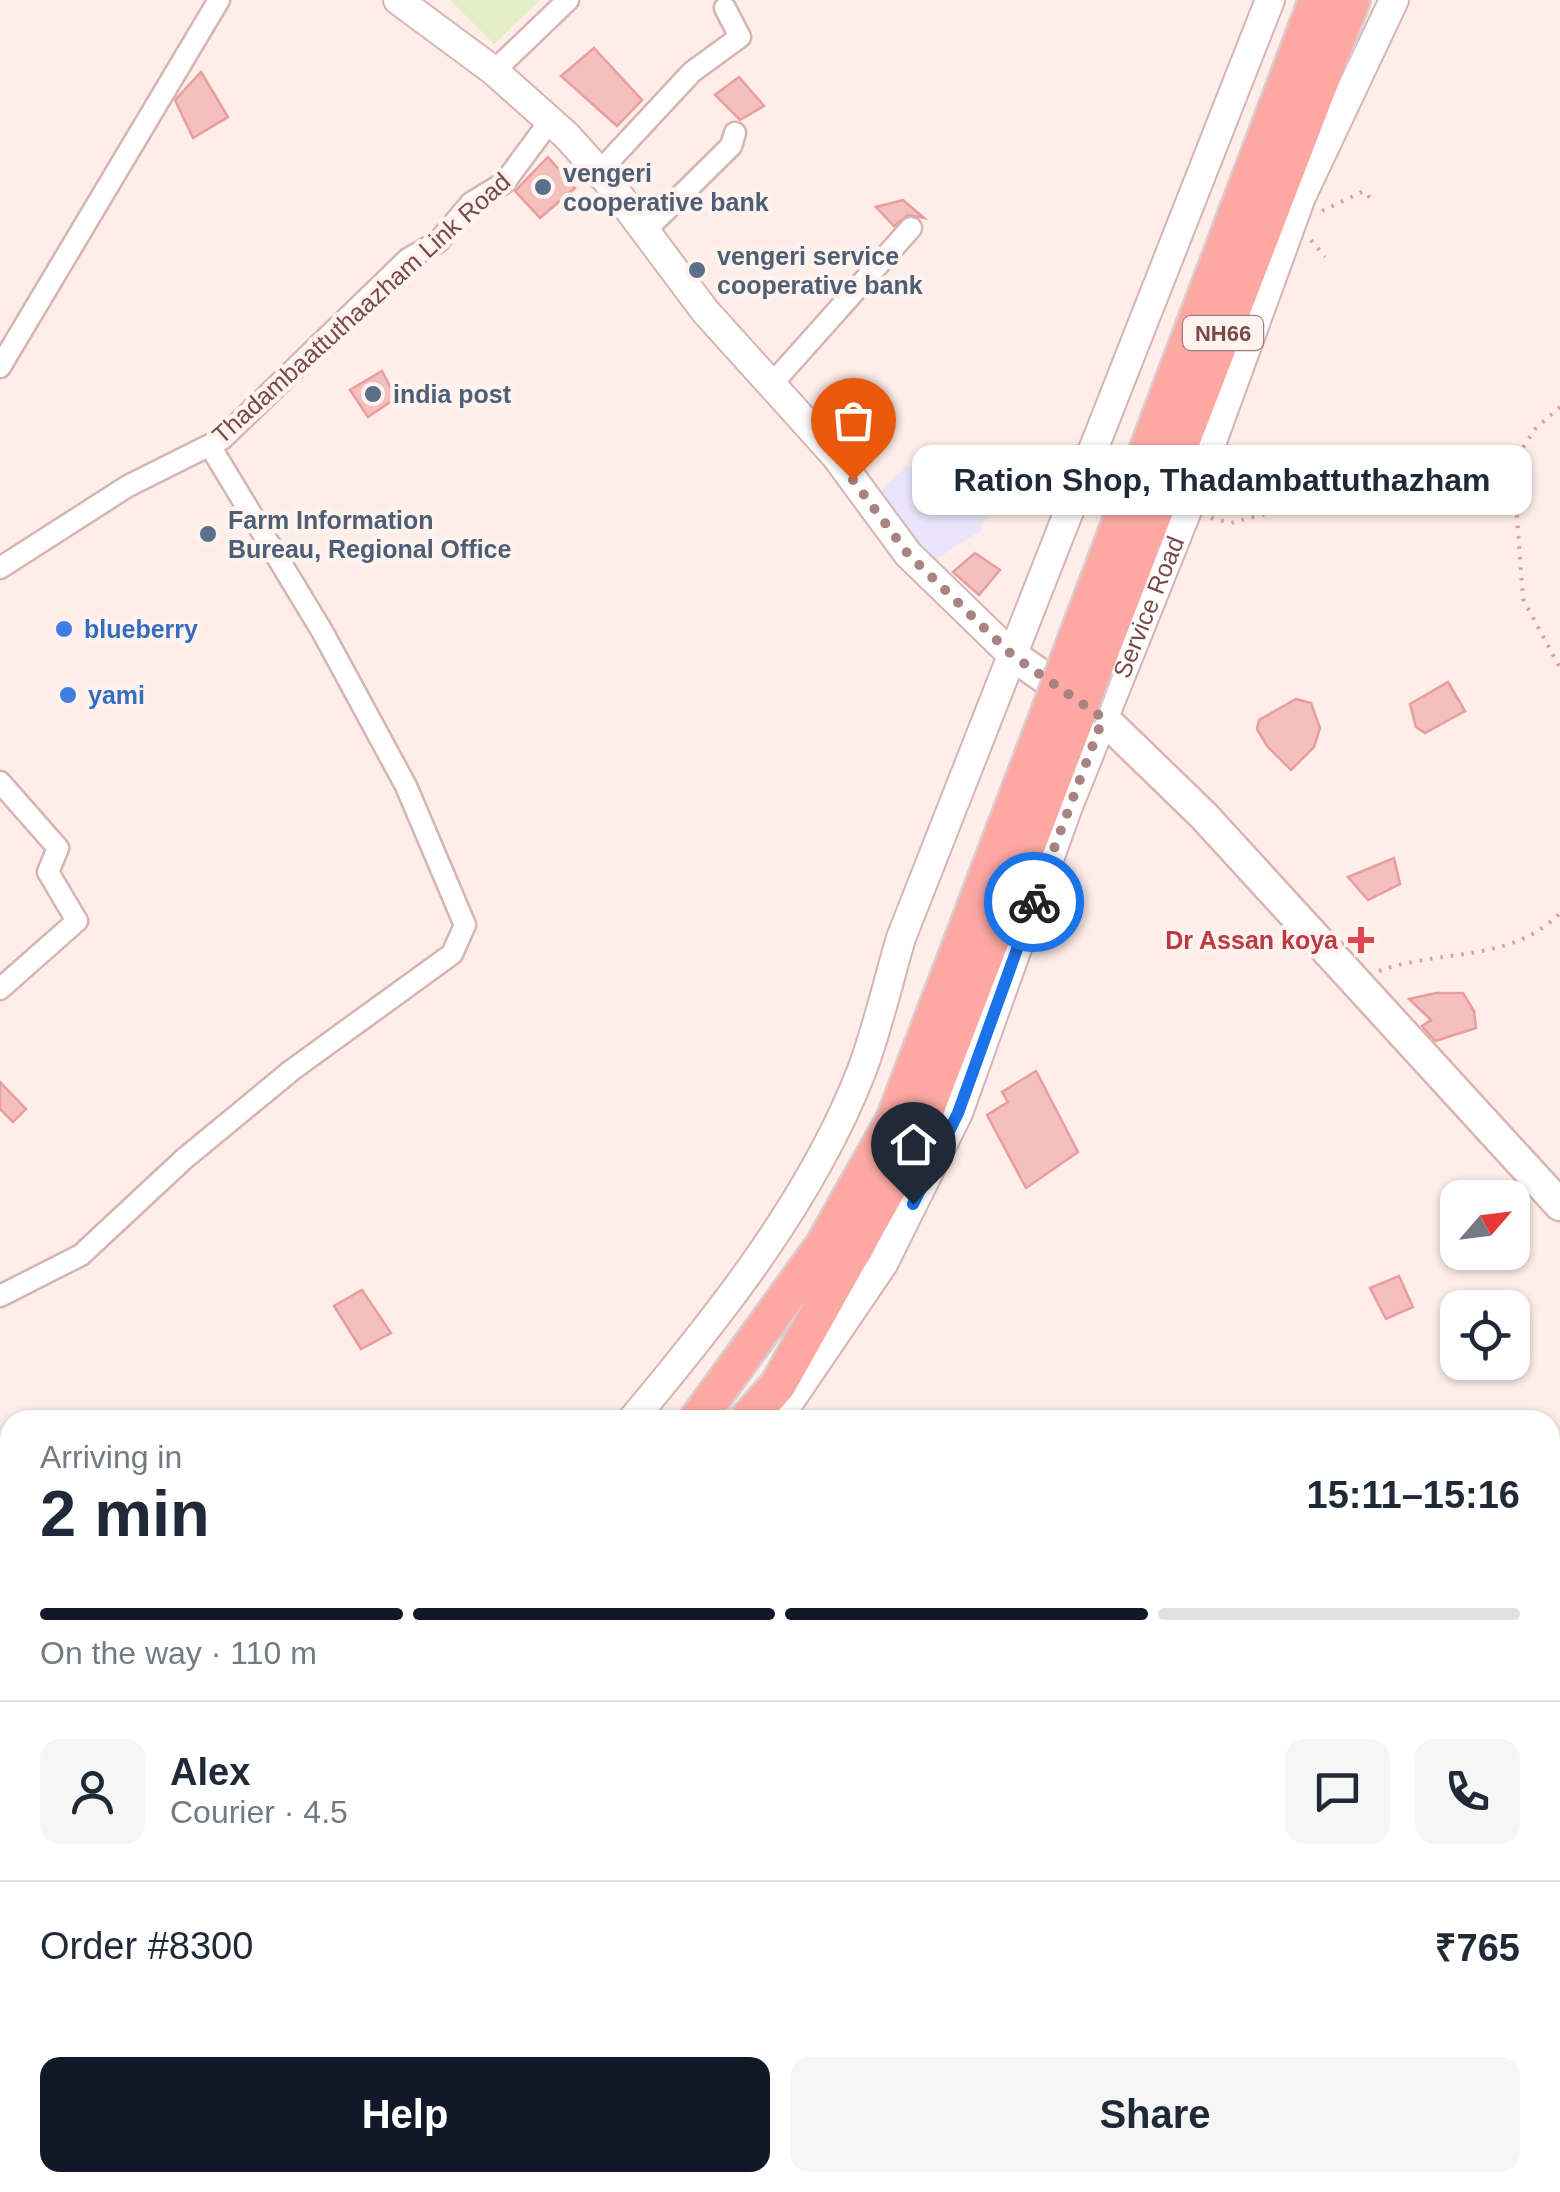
<!DOCTYPE html>
<html lang="en">
<head>
<meta charset="utf-8">
<style>
  :root { --surface:#fff; --page:#f6f6f7; --text:#1f2937; --muted:#747a83; --line:#e0e1e3; --accent:#111827 }
  body { margin:0; font-family:Helvetica,sans-serif; background:var(--page); color:var(--text); height:100vh; display:flex; flex-direction:column; font-size:38px; white-space:nowrap }
  * { box-sizing:border-box; margin:0 }
  p { font-size:32px; color:var(--muted) }
  .icon { flex:none; width:55px; height:55px; fill:none; stroke:currentColor; stroke-width:2; stroke-linecap:round; stroke-linejoin:round }
  .map { position:relative; flex:1; overflow:hidden }
  .drawer { position:absolute; left:0px; top:1410px; width:1560px; height:782px; display:flex; flex-direction:column; background:var(--surface); border-radius:30px 30px 0 0; box-shadow:0 2px 8px #0004 }
  .drawer>* { flex:none }
  .needle { width:65px; rotate:62deg }
  .fabs { position:absolute; left:1440px; top:1180px; display:grid; gap:20px }
  .fabs a { display:grid; place-items:center; width:90px; height:90px; border-radius:20px; background:var(--surface); box-shadow:0 2px 8px #0004; font-size:50px }
  .pin { position:absolute; display:grid; place-items:center; width:85px; height:85px; color:#fff; margin:-102px -42px; border-radius:50% 50% 50% 0; rotate:-45deg; box-shadow:0 0 10px #0007 }
  .pin .icon { rotate:45deg }
  .courier { position:absolute; display:grid; place-items:center; width:100px; height:100px; margin:-50px; border:8px solid #1a73e8; border-radius:50%; background:#fff; color:#222; box-shadow:0 2px 12px #0007 }
  .bubble { position:absolute; height:70px; border-radius:20px; background:var(--surface); box-shadow:0 2px 8px #0004; font-size:32px; font-weight:700; line-height:70px; text-align:center }
  .headline em { font-style:normal; font-weight:700 }
  .headline div { display:flex; flex-direction:column-reverse }
  .headline { display:flex; align-items:center; justify-content:space-between; height:170px; padding:0 40px }
  h1 { font-size:65px; font-weight:700; line-height:75px }
  .bar { display:grid; grid-template-columns:repeat(4,1fr); gap:15px 10px; align-content:center; height:120px; padding:0 40px }
  .bar i { height:12px; border-radius:8px; background:var(--line) }
  .bar .selected { background:var(--accent) }
  .bar p { grid-column:span 4 }
  .line { display:flex; align-items:center; gap:25px; padding:0 40px; border-top:2px solid var(--line) }
  .line div { flex:1 }
  .round { display:grid; place-items:center; flex:none; width:105px; height:105px; border-radius:20px; background:var(--page) }
  .primary-button { display:flex; gap:20px; margin-top:auto; padding:20px 40px }
  .primary-button a { flex:1; height:115px; border-radius:20px; background:var(--accent); color:#fff; font-size:40px; font-weight:700; line-height:115px; text-align:center }
  .primary-button a+a { background:var(--page); color:var(--text) }
  .map>svg:first-child { display:block }
</style>
</head>
<body>
<div class="map">
<svg width="1560" height="2192" viewBox="0 0 1560 2192">
  <rect width="100%" height="100%" fill="#feede8"/>
  <!-- education -->
  <path fill="#eae5fa" d="M905,467L960,472L991,514L980,526L982,530L931,562L872,499Z"/>
  <!-- park -->
  <path fill="#e5edc5" d="M450,0H540L494,44Z"/>
  <!-- building -->
  <g fill="#f5bfbe" stroke="#e89d9e" stroke-width="2.5">
    <path d="M594,48L642,100L617,126L561,76Z"/>
    <path d="M201,72L228,117L193,138L175,100Z"/>
    <path d="M739,77L764,106L740,120L715,95Z"/>
    <path d="M548,157L575,188L540,218L515,191Z"/>
    <path d="M903,200L924,218L908,215L894,226L876,207Z"/>
    <path d="M382,371L396,398L368,417L350,390Z"/>
    <path d="M975,553L1000,570L979,595L953,572Z"/>
    <path d="M1448,682L1465,711L1425,733L1416,727L1410,704Z"/>
    <path d="M1296,699L1311,703L1320,728L1314,747L1291,770L1267,746L1257,729L1259,720Z"/>
    <path d="M1394,858L1400,884L1368,900L1348,877Z"/>
    <path d="M1436,993H1463L1474,1011L1476,1028L1435,1041L1422,1026L1431,1020L1409,999Z"/>
    <path d="M1036,1071L1078,1152L1026,1188L987,1115L1008,1102L1002,1092Z"/>
    <path d="M0,1082L26,1109L13,1122L0,1109Z"/>
    <path d="M1399,1276L1413,1307L1386,1319L1370,1288Z"/>
    <path d="M362,1290L391,1333L361,1349L334,1306Z"/>
  </g>
  <g fill="none" stroke-linecap="round" stroke-linejoin="round">
    <defs>
      <g id="minor">
        <path d="M494,71L568,0"/>
        <path d="M599,172L692,72L740,37L725,8"/>
        <path d="M645,231L731,146L735,133"/>
        <path d="M0,367L219,0"/>
        <path d="M771,385L911,228"/>
        <path d="M0,568L128,486L222,439L408,259L438,242L471,203L504,183L550,121"/>
        <path d="M0,782L58,848L48,872L77,921L0,989"/>
        <path d="M0,1296L81,1255L184,1159L292,1070L452,954L465,925L406,786L322,631L210,446"/>
        <path d="M1550,1483L1560,1475"/>
        <path d="M1550,1835L1560,1840"/>
        <path d="M1550,2161L1560,2151"/>
        <path d="M1139,2182L1148,2192"/>
        <path d="M885,2192L897,2182"/>
        <path d="M1519,2192L1528,2182"/>
      </g>
      <g id="tertiary">
        <path d="M398,0L494,71L567,136L610,184L705,311L835,455L908,554L1012,655"/>
        <path d="M632,1420C720,1315 812,1199 862,1070C878,1027 888,982 901,938L1270,0"/>
        <path id="s1" d="M777,1420L883,1264L958,1113L1067,809L1186,513L1301,197L1394,0"/>
        <path d="M23,2192L31,2182"/>
        <path d="M143,2192L150,2182"/>
      </g>
      <path id="secondary" d="M1012,655L1103,718L1204,816L1560,1205"/>
      <g id="trunk">
        <path d="M1072,650L1317,0"/>
        <path d="M1095,667L1352,0"/>
        <path d="M697,1420L823,1246L894,1120L1050,710"/>
        <path d="M747,1420L778,1385L913,1144L1077,716"/>
        <path d="M75,2192L82,2182"/>
        <path d="M112,2192L119,2182"/>
      </g>
    </defs>
    <!-- minor casing -->
    <use href="#minor" stroke="#d6b4b2" stroke-width="25"/>
    <!-- tertiary casing -->
    <use href="#tertiary" stroke="#d6b4b2" stroke-width="32"/>
    <!-- secondary casing -->
    <use href="#secondary" stroke="#dbb4b1" stroke-width="35"/>
    <!-- trunk casing -->
    <use href="#trunk" stroke="#dacccd" stroke-width="40"/>
    <!-- path -->
    <g stroke="#daa0a1" stroke-width="4" stroke-dasharray="2.5 8" stroke-linecap="butt">
      <path d="M1322,211L1364,191L1372,200"/>
      <path d="M1311,240L1325,257"/>
      <path d="M1560,407L1535,429L1513,463L1523,599L1560,668"/>
      <path d="M1211,518L1231,523L1314,501L1358,510"/>
      <path d="M1379,971C1438,949 1512,963 1560,913"/>
    </g>
    <!-- minor -->
    <use href="#minor" stroke="#fff" stroke-width="20"/>
    <!-- tertiary -->
    <use href="#tertiary" stroke="#fff" stroke-width="28"/>
    <!-- secondary -->
    <use href="#secondary" stroke="#fff" stroke-width="30"/>
    <!-- trunk -->
    <use href="#trunk" stroke="#fda8a3" stroke-width="35"/>
    <defs>
      <g id="trunk-bridge">
        <path d="M1050,710L1072,650"/>
        <path d="M1077,716L1095,667"/>
      </g>
    </defs>
    <!-- trunk-bridge casing -->
    <use href="#trunk-bridge" stroke="#dacccd" stroke-width="40" stroke-linecap="butt"/>
    <!-- trunk-bridge -->
    <use href="#trunk-bridge" stroke="#fda8a3" stroke-width="35"/>
  </g>
  <g fill="none" stroke-linecap="round" stroke-linejoin="round">
    <!-- done -->
    <path stroke="#a88382" stroke-width="10" stroke-dasharray="0 18" d="M853,480L908,554L1012,655L1103,718L1034,902"/>
    <!-- route -->
    <path stroke="#1a73e8" stroke-width="12" d="M913,1204L958,1113L1034,902"/>
  </g>
  <!-- markers -->
  <g fill="#5c6f8a" stroke="#fff3f0" stroke-width="4">
    <circle cx="543" cy="187" r="10"/>
    <circle cx="697" cy="270" r="10"/>
    <circle cx="373" cy="394" r="10"/>
    <circle cx="208" cy="534" r="10"/>
  </g>
  <g fill="#3f7fe0" stroke="#fff3f0" stroke-width="4">
    <circle cx="64" cy="629" r="10"/>
    <circle cx="68" cy="695" r="10"/>
  </g>
  <path fill="#e0444e" stroke="#fff3f0" stroke-width="4" d="M1356 925h10v10h10v10h-10v10h-10v-10h-10v-10h10z"/>
  <g text-anchor="middle" dominant-baseline="central" stroke-width="9" stroke-linejoin="round" paint-order="stroke">
    <!-- shield labels -->
    <rect fill="#fff3f0" stroke="#a27d7c" stroke-width="2.5" x="1183" y="316" width="80" height="34" rx="8"/>
    <g font-size="22" font-weight="bold" fill="#7a4a4b">
      <text x="1223" y="333">NH66</text>
    </g>
    <!-- service labels -->
    <g font-size="25" font-weight="bold" fill="#4e5e75" stroke="#fff3f0" text-anchor="start">
      <text x="563" y="173">vengeri<tspan x="563" dy="29">cooperative bank</tspan></text>
      <text x="717" y="256">vengeri service<tspan x="717" dy="29">cooperative bank</tspan></text>
      <text x="393" y="394">india post</text>
      <text x="228" y="520">Farm Information<tspan x="228" dy="29">Bureau, Regional Office</tspan></text>
    </g>
    <!-- street labels -->
    <g font-size="25" fill="#7a4a4b" stroke="#fff3f0">
      <text transform="translate(361 308) rotate(-42)">Thadambaattuthaazham Link Road</text>
      <text stroke="none"><textPath href="#s1" startOffset="898">Service Road</textPath></text>
    </g>
    <!-- shop labels -->
    <g font-size="25" font-weight="bold" fill="#366cbe" stroke="#fff3f0" text-anchor="start">
      <text x="84" y="629">blueberry</text>
      <text x="88" y="695">yami</text>
    </g>
    <!-- health labels -->
    <g font-size="25" font-weight="bold" fill="#be3a42" stroke="#fff3f0" text-anchor="end">
      <text x="1338" y="940">Dr Assan koya</text>
    </g>
  </g>
</svg>
<div class="fabs">
<a><svg class="needle" viewBox="-14 -14 28 28"><path d="M0-13l5 13h-10z" fill="#e53935"/><path d="M0 13l5-13h-10z" fill="#747a83"/></svg></a>
<a><svg class="icon" aria-label="locate" viewBox="0 0 24 24"><circle cx="12" cy="12" r="6"/><path d="M12 2v4M12 18v4M2 12h4M18 12h4"/></svg></a>
</div>
<div class="pin" style="left:853px;top:480px;background:#ea580c"><svg class="icon" aria-label="bag" viewBox="0 0 24 24"><path d="M5 8h14l-1 12H6zM9 8a3 3 0 0 1 6 0"/></svg></div>
<div class="pin" style="left:913px;top:1204px;background:#1f2937"><svg class="icon" aria-label="home" viewBox="0 0 24 24"><path d="M3 11l9-7 9 7M6 9v11h12V9"/></svg></div>
<div class="courier" style="left:1034px;top:902px"><svg class="icon" aria-label="bike" viewBox="0 0 24 24"><circle cx="6" cy="16" r="4"/><circle cx="18" cy="16" r="4"/><path d="M6 16l4-8h5l3 8M10 8l3 8H6M13 5h3"/></svg></div>
<div class="bubble" style="left:912px;top:445px;width:620px">Ration Shop, Thadambattuthazham</div>
<section class="drawer">
<div class="headline"><div><h1>2 min</h1><p>Arriving in</p></div><em>15:11–15:16</em></div>
<div class="bar"><i class="selected"></i><i class="selected"></i><i class="selected"></i><i></i><p>On the way · 110 m</p></div>
<div class="line" style="height:180px"><a class="round"><svg class="icon" aria-label="person" viewBox="0 0 24 24"><circle cx="12" cy="8" r="4"/><path d="M4 21q1-7 8-7t8 7"/></svg></a><div><b>Alex</b><p>Courier · 4.5</p></div><a class="round"><svg class="icon" aria-label="chat" viewBox="0 0 24 24"><path d="M4 5h16v11H9l-5 4z"/></svg></a><a class="round"><svg class="icon" aria-label="phone" viewBox="0 0 24 24"><path d="M5 4h4l2 5-3 2q2 4 5 5l2-3 5 2v4C11 20 4 13 5 4z"/></svg></a></div>
<div class="line" style="height:130px"><div>Order #8300</div><b>₹765</b></div>
<div class="primary-button"><a>Help</a><a>Share</a></div>
</section>
</div>
</body>
</html>
